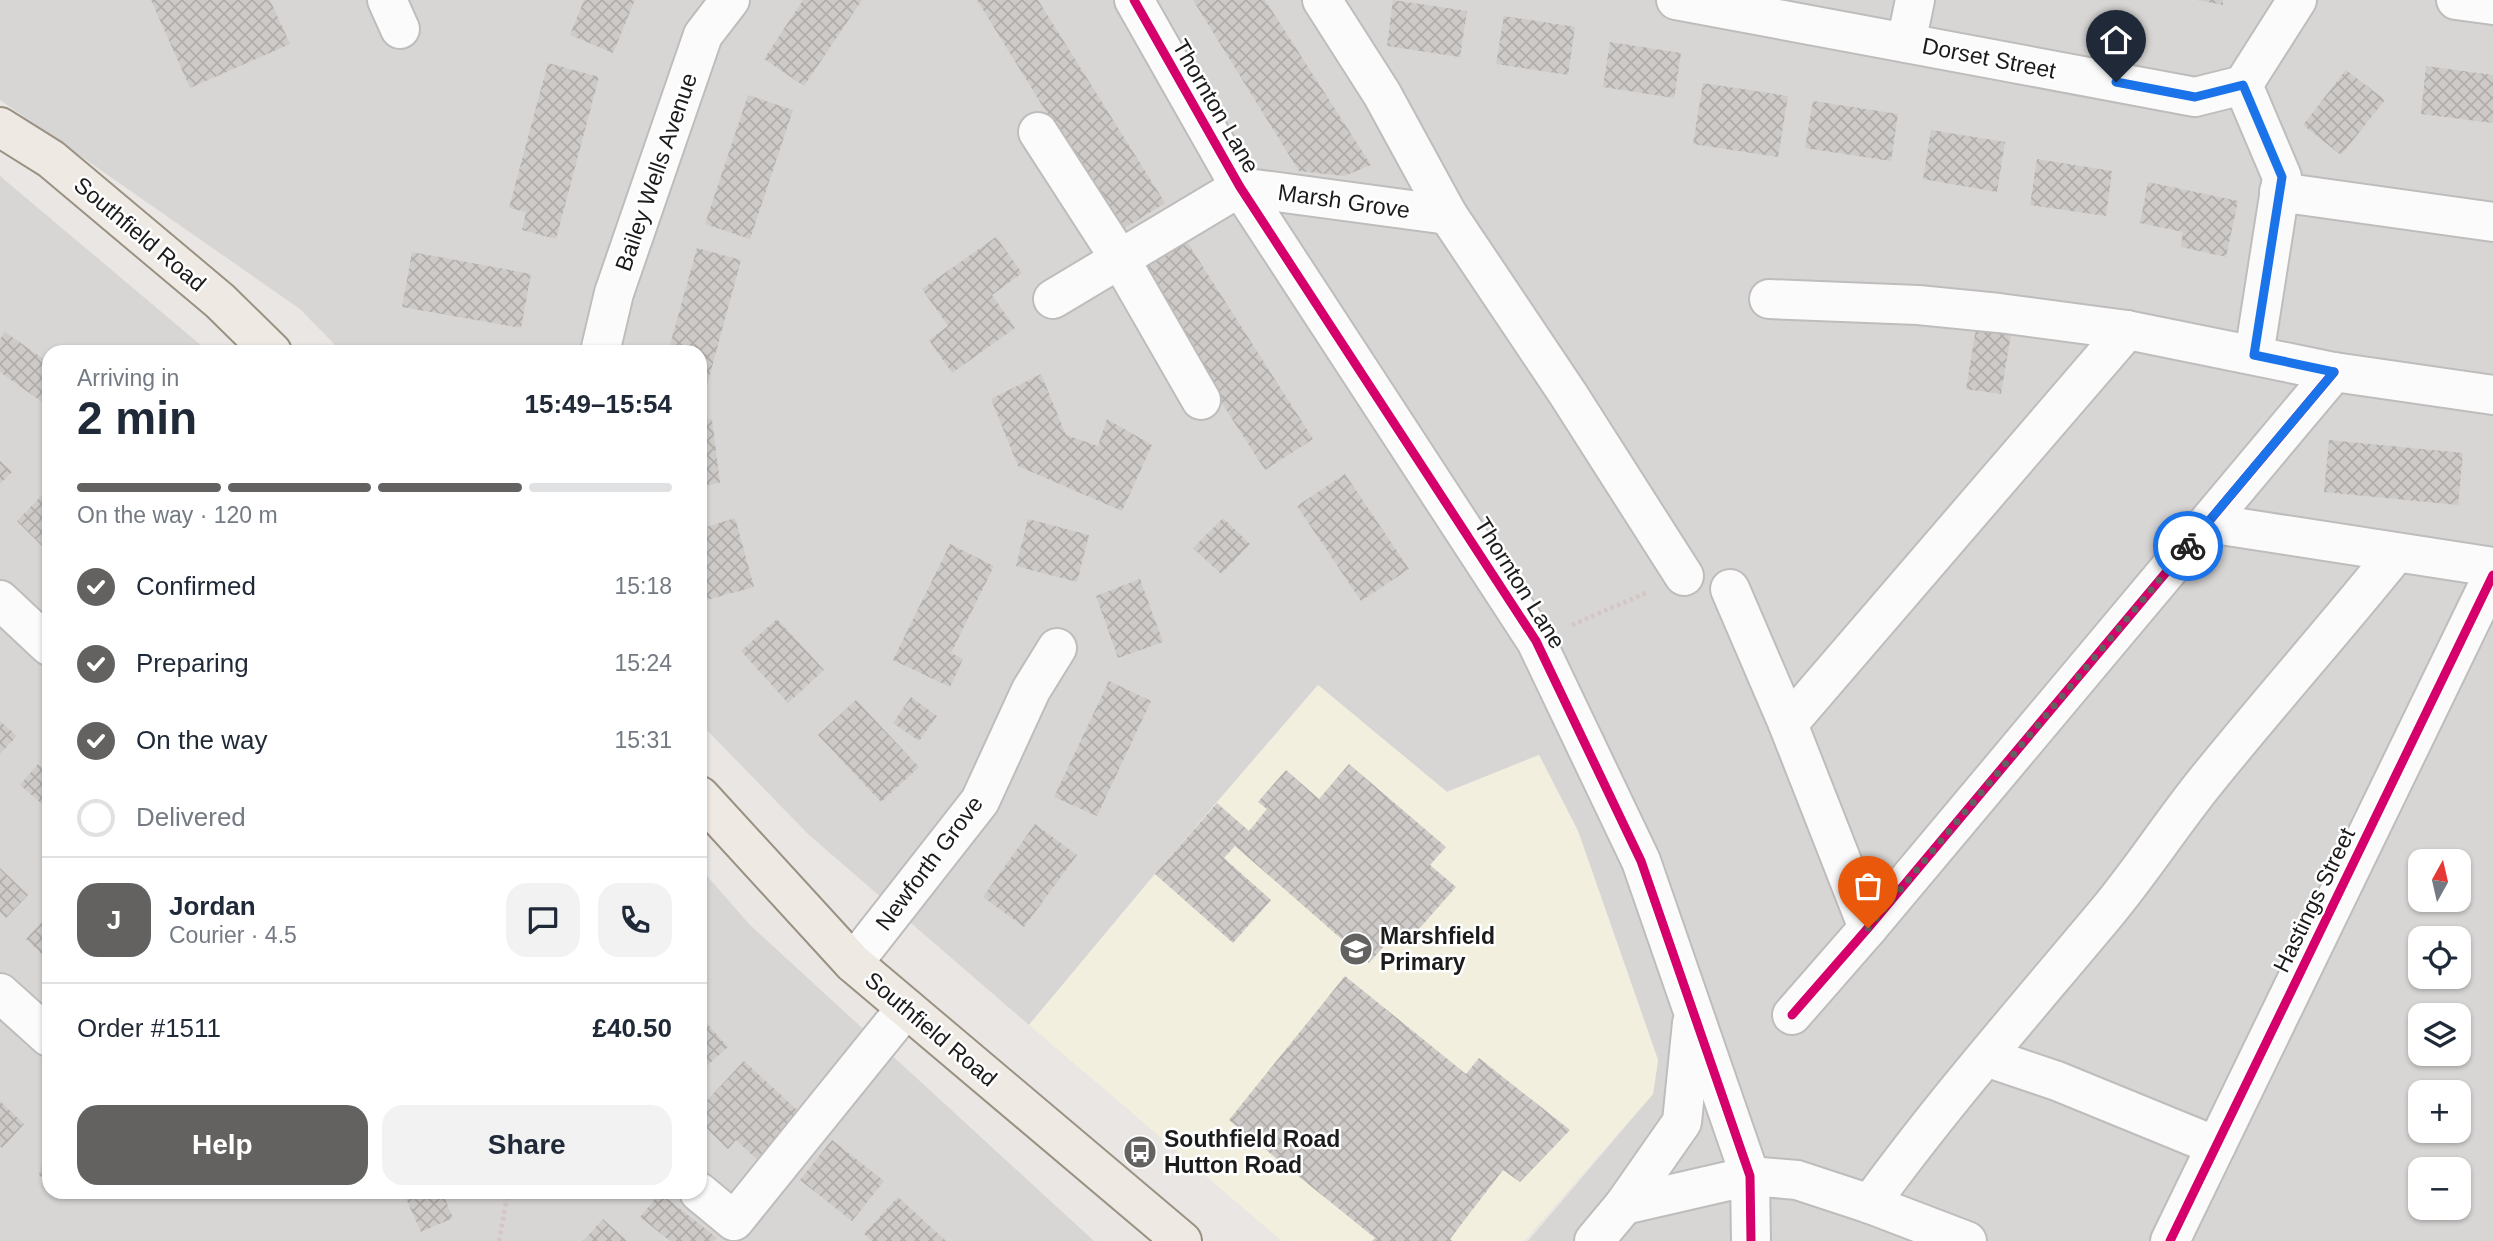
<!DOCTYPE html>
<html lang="en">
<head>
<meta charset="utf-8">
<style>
  :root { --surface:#fff; --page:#f2f2f3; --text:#1f2937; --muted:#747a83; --line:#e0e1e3; --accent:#636261 }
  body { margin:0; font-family:Arial,sans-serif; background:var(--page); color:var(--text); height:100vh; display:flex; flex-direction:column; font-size:26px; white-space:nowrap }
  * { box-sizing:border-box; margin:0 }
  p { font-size:23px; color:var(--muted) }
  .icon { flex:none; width:38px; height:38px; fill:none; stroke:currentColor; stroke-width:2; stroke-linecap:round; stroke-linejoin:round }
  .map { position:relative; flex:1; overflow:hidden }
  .drawer { position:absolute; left:42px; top:345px; width:665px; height:854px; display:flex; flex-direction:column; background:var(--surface); border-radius:21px; box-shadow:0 2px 5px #0004 }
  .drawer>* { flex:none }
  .needle { width:46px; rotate:8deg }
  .tools { position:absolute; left:2408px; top:849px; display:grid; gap:14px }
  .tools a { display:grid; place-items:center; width:63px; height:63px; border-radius:14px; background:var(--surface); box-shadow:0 2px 5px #0004; font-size:35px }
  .pin { position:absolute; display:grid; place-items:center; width:60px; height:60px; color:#fff; margin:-72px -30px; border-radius:50% 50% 50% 0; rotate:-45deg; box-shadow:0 0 7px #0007 }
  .pin .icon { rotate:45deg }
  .courier { position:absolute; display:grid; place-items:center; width:70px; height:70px; margin:-35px; border:5px solid #1a73e8; border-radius:50%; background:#fff; color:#222; box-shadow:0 2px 9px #0007 }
  .headline em { font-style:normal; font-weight:800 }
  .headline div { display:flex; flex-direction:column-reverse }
  .headline { display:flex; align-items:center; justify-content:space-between; height:119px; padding:0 35px }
  h1 { font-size:46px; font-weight:800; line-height:52px }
  .bar { display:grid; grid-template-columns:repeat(4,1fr); gap:10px 7px; align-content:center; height:84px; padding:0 35px }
  .bar i { height:9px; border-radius:5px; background:var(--line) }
  .bar .active { background:var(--accent) }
  .bar p { grid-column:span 4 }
  .line { display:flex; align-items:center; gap:18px; padding:0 35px; border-top:2px solid var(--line) }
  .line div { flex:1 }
  .round { display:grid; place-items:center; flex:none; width:74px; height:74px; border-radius:21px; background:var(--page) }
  ol { padding:0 35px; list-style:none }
  li { display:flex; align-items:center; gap:21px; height:77px }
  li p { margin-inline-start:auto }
  li .icon { padding:7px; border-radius:50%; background:var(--accent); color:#fff; stroke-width:4 }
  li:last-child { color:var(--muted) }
  li i { width:38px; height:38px; border:4px solid var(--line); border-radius:50% }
  .button { display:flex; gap:14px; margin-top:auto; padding:14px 35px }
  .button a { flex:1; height:80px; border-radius:21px; background:var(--accent); color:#fff; font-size:28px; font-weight:800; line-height:80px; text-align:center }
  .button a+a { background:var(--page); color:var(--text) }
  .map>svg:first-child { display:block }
</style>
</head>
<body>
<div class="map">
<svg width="2493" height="1241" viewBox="0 0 2493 1241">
  <defs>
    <pattern id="building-cross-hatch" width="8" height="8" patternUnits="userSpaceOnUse" patternTransform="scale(1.75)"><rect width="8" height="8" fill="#cecac8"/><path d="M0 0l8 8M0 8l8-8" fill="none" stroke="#b0adab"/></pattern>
  </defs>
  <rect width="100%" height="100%" fill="#e9e6e3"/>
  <!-- residential -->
  <g fill="#d8d6d5" fill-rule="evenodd">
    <path d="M0,0H2493V1241H1528L1653,1094L1658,1060L1578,831L1539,755L1447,792L1318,685L1155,874L1029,1025L809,835L700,723V352H342L300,309L0,100ZM2420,861H2459V900H2420ZM2420,938H2459V976H2420ZM2420,1015H2459V1054H2420ZM2420,1092H2459V1130H2420ZM2420,1169H2459V1208H2420Z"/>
    <path d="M0,176L209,352H49V1192H700V868L750,925L1094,1241H0Z"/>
  </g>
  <!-- education -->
  <path fill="#f2efdf" d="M1318,685L1447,792L1539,755L1578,831L1658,1060L1653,1094L1524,1241H1282L1029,1025L1155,874Z"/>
  <!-- building -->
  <g fill="url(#building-cross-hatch)">
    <path d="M151,0H270L290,44L190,88Z"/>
    <path d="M584,0H635L613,53L570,35Z"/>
    <path d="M803,0H862L804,86L764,59Z"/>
    <path d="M977,0H1038L1165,203L1120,231Z"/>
    <path d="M1193,0H1265L1371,165L1344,176L1299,171Z"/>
    <path d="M1393,0L1467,11L1460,57L1387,46Z"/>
    <path d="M2198,0H2223V5Z"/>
    <path d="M1504,16L1575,27L1568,75L1496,64Z"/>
    <path d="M1610,42L1681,53L1674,98L1603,87Z"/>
    <path d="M548,63L599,77L556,239L522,230L526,212L509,208Z"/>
    <path d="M2426,66L2493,75V123L2421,114Z"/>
    <path d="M2346,70L2385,100L2341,155L2303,125Z"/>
    <path d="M1703,83L1788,96L1778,157L1693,144Z"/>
    <path d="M748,95L793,110L750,239L705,224Z"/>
    <path d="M1813,101L1898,114L1891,161L1805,148Z"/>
    <path d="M1931,130L2005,142L1997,192L1923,179Z"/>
    <path d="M2037,159L2112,171L2106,216L2030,205Z"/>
    <path d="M2148,182L2238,201L2226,257L2181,247L2183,232L2140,223Z"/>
    <path d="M1182,234L1313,439L1265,470L1133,265Z"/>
    <path d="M996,237L1022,273L992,295L1015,328L952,373L929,340L948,326L922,289Z"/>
    <path d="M697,248L741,260L706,389L700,387V352H668Z"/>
    <path d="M412,252L531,274L521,328L402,307Z"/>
    <path d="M1976,328L2011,334L2001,394L1966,389Z"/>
    <path d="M5,332L49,363V407L0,372V339Z"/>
    <path d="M1041,374L1066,435L1098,446L1107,419L1152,445L1122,511L1018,466L991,399Z"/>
    <path d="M712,419L720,483L700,486V420Z"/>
    <path d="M2329,440L2463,453L2458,505L2324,492Z"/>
    <path d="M0,461L12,472L0,484Z"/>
    <path d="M1345,474L1409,569L1361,601L1297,506Z"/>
    <path d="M49,488V553L17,521Z"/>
    <path d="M735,518L754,587L703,601L700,591V529Z"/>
    <path d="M1223,518L1250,544L1221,574L1193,548Z"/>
    <path d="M1028,519L1089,535L1077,582L1016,566Z"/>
    <path d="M950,544L994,566L951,653L963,659L950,687L893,660Z"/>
    <path d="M1140,579L1163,642L1118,658L1096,596Z"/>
    <path d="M777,619L824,670L788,703L741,651Z"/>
    <path d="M1109,681L1151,701L1097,816L1054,797Z"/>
    <path d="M911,697L937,716L919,741L893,723Z"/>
    <path d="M856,700L919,767L881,802L818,735Z"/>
    <path d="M0,721L17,736L0,754Z"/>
    <path d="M38,764L49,773V810L20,785Z"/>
    <path d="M1349,764L1446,847L1430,865L1456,887L1403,947L1392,937L1369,963L1235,846L1224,858L1271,900L1233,943L1155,874L1217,803L1249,831L1267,809L1258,802L1286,770L1319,799Z"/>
    <path d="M1035,824L1077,855L1024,927L983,897Z"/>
    <path d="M0,868L28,895L6,918L0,912Z"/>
    <path d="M49,915V961L26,939Z"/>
    <path d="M1345,976L1466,1074L1479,1058L1570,1130L1520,1182L1503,1170L1450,1239L1452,1241H1372L1375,1238L1229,1120Z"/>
    <path d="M700,1016L728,1047L700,1072Z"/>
    <path d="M744,1061L807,1119L763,1165L736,1140L728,1149L700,1122V1108Z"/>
    <path d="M0,1101L24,1124L2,1148L0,1146Z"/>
    <path d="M47,1139L49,1140V1178L39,1176Z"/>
    <path d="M832,1140L884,1181L852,1221L800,1180Z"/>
    <path d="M403,1192H442L453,1218L421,1232Z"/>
    <path d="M660,1193L717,1238L714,1241H670L640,1217Z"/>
    <path d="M898,1197L946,1241H872L864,1234Z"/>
    <path d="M603,1219L627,1241H583Z"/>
  </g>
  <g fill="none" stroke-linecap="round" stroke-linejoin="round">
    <defs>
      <g id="minor">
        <path d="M387,0L400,29"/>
        <path d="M1134,0L1240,187L1536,641L1641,861L1750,1176L1751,1241"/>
        <path d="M1322,0L1382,94L1448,215L1568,394L1684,576"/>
        <path d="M1676,0L2195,97L2243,85L2297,0"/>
        <path d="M2456,0L2493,5"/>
        <path d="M1906,43L1915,0"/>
        <path d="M2243,85L2282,177L2254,355"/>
        <path d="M1038,132L1120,259L1201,400"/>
        <path d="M2279,192L2493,222"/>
        <path d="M1053,299L1240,187L1448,215"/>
        <path d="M1769,299L1918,305L1999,313L2127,330L2334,372L2493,395"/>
        <path d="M600,352L614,293L703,35L730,0"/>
        <path d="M2208,523L2493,567"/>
        <path d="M1730,589L1788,724L1868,928"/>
        <path d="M0,600L49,646"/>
        <path d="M1788,724L2127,330"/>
        <path d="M853,963L980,801L1031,690L1057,648"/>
        <path d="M0,993L49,1037"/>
        <path d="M1792,1015L1868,928L2334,372"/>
        <path d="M1986,1057L2057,1081L2216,1146"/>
        <path d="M699,1192L734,1221L906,1008"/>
        <path d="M1870,1204C1944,1102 2027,1008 2107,912C2142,870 2172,823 2206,781C2268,704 2334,630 2396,553"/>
        <path d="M1624,1205L1750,1176L1797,1180L1870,1204L1967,1241"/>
        <path d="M1594,1241L1624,1205L1682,1122L1692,1023"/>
        <path d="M2170,1241L2493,575"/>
      </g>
      <g id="major">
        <path d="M0,127L51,159L220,301L272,352"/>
        <path d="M700,796L853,963L1182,1241"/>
      </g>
    </defs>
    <!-- minor casing -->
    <use href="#minor" stroke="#bfbdbc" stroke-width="42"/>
    <!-- major casing -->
    <use href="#major" stroke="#9b9183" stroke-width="42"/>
    <!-- path -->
    <g stroke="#d3c6c5" stroke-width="4.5" stroke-dasharray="3.5 3.5" stroke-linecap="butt">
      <path d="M1572,625L1648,592"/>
      <path d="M499,1241L508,1192"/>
    </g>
    <!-- minor -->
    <use href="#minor" stroke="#fcfbfb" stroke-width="38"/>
    <!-- major -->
    <use href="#major" stroke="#eee9e3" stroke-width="38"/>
    <defs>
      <g id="cycleway">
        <path d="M1134,0L1240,187L1536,641L1641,861L1750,1176L1751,1241"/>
        <path d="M1792,1015L1868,928L2334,372"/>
        <path d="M2170,1241L2493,575"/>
      </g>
    </defs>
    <!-- cycleway casing -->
    <use href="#cycleway" stroke="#fff" stroke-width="13"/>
    <!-- cycleway -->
    <use href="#cycleway" stroke="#d6006c" stroke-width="9"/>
  </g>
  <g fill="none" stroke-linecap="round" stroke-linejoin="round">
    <!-- done -->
    <path stroke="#636261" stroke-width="7" stroke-dasharray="0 12.6" d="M1868,928L2188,546"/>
    <!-- route -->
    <path stroke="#1a73e8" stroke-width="9" d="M2116,82L2195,97L2243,85L2282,177L2254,355L2334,372L2188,546"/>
  </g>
  <!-- icons -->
  <defs>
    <symbol id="school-disc" viewBox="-11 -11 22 22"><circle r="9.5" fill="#636261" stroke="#fff"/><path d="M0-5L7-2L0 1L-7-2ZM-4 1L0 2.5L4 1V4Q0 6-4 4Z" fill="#fff"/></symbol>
    <symbol id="bus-disc" viewBox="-11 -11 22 22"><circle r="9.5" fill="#636261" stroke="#fff"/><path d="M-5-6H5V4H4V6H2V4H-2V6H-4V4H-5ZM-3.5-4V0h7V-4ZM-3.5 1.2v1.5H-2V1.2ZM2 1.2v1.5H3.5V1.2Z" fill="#fff"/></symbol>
  </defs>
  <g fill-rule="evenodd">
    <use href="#school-disc" x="1337" y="930" width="38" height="38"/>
    <use href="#bus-disc" x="1121" y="1133" width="38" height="38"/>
  </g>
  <g text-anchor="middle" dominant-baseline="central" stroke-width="5" stroke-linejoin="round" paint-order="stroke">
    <!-- street labels -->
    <g font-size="23" fill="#1b1b1b" stroke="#fff">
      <text transform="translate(1989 58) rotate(11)">Dorset Street</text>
      <text transform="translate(1216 106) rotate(60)">Thornton Lane</text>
      <text transform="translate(656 172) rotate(-71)">Bailey Wells Avenue</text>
      <text transform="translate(1344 201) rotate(8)">Marsh Grove</text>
      <text transform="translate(140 234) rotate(40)">Southfield Road</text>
      <text transform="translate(1520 583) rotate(58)">Thornton Lane</text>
      <text transform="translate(929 863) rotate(-53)">Newforth Grove</text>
      <text transform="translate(2314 900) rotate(-64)">Hastings Street</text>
      <text transform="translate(931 1029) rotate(40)">Southfield Road</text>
    </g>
    <!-- poi labels -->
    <g font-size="23" font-weight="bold" fill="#1b1b1b" stroke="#fff" text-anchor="start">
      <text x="1380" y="936">Marshfield<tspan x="1380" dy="26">Primary</tspan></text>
      <text x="1164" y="1139">Southfield Road<tspan x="1164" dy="26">Hutton Road</tspan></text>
    </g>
  </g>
</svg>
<div class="tools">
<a><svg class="needle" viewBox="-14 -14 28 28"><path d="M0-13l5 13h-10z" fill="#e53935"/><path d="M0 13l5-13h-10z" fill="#747a83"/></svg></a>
<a><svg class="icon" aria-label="locate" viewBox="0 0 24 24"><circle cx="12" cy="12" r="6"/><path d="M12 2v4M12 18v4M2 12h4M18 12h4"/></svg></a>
<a><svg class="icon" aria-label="layers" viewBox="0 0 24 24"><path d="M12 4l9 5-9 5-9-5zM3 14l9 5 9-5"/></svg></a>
<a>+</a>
<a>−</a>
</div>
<div class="pin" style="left:1868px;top:928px;background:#ea580c"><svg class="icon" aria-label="bag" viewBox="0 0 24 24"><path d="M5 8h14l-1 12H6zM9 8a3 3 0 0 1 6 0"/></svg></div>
<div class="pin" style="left:2116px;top:82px;background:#1f2937"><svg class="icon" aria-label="home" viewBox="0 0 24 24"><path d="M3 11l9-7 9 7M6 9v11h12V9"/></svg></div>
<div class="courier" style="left:2188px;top:546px"><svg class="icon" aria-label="bike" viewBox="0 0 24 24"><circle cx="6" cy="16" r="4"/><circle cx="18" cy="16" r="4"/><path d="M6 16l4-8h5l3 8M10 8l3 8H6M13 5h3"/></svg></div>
<section class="drawer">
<div class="headline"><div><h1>2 min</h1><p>Arriving in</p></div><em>15:49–15:54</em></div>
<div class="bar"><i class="active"></i><i class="active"></i><i class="active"></i><i></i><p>On the way · 120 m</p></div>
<ol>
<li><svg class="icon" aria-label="check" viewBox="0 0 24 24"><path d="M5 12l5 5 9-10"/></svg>Confirmed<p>15:18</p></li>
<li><svg class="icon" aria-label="check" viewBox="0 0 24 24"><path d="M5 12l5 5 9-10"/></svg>Preparing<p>15:24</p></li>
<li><svg class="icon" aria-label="check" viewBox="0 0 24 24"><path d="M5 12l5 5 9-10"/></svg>On the way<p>15:31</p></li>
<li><i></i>Delivered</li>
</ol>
<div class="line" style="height:126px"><b class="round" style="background:var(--accent);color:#fff">J</b><div><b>Jordan</b><p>Courier · 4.5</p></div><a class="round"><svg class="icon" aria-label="chat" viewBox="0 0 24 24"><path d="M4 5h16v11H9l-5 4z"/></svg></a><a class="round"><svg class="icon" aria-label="phone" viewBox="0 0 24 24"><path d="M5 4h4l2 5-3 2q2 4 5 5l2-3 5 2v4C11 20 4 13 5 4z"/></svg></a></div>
<div class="line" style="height:91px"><div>Order #1511</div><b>£40.50</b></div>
<div class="button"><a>Help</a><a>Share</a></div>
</section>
</div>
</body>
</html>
